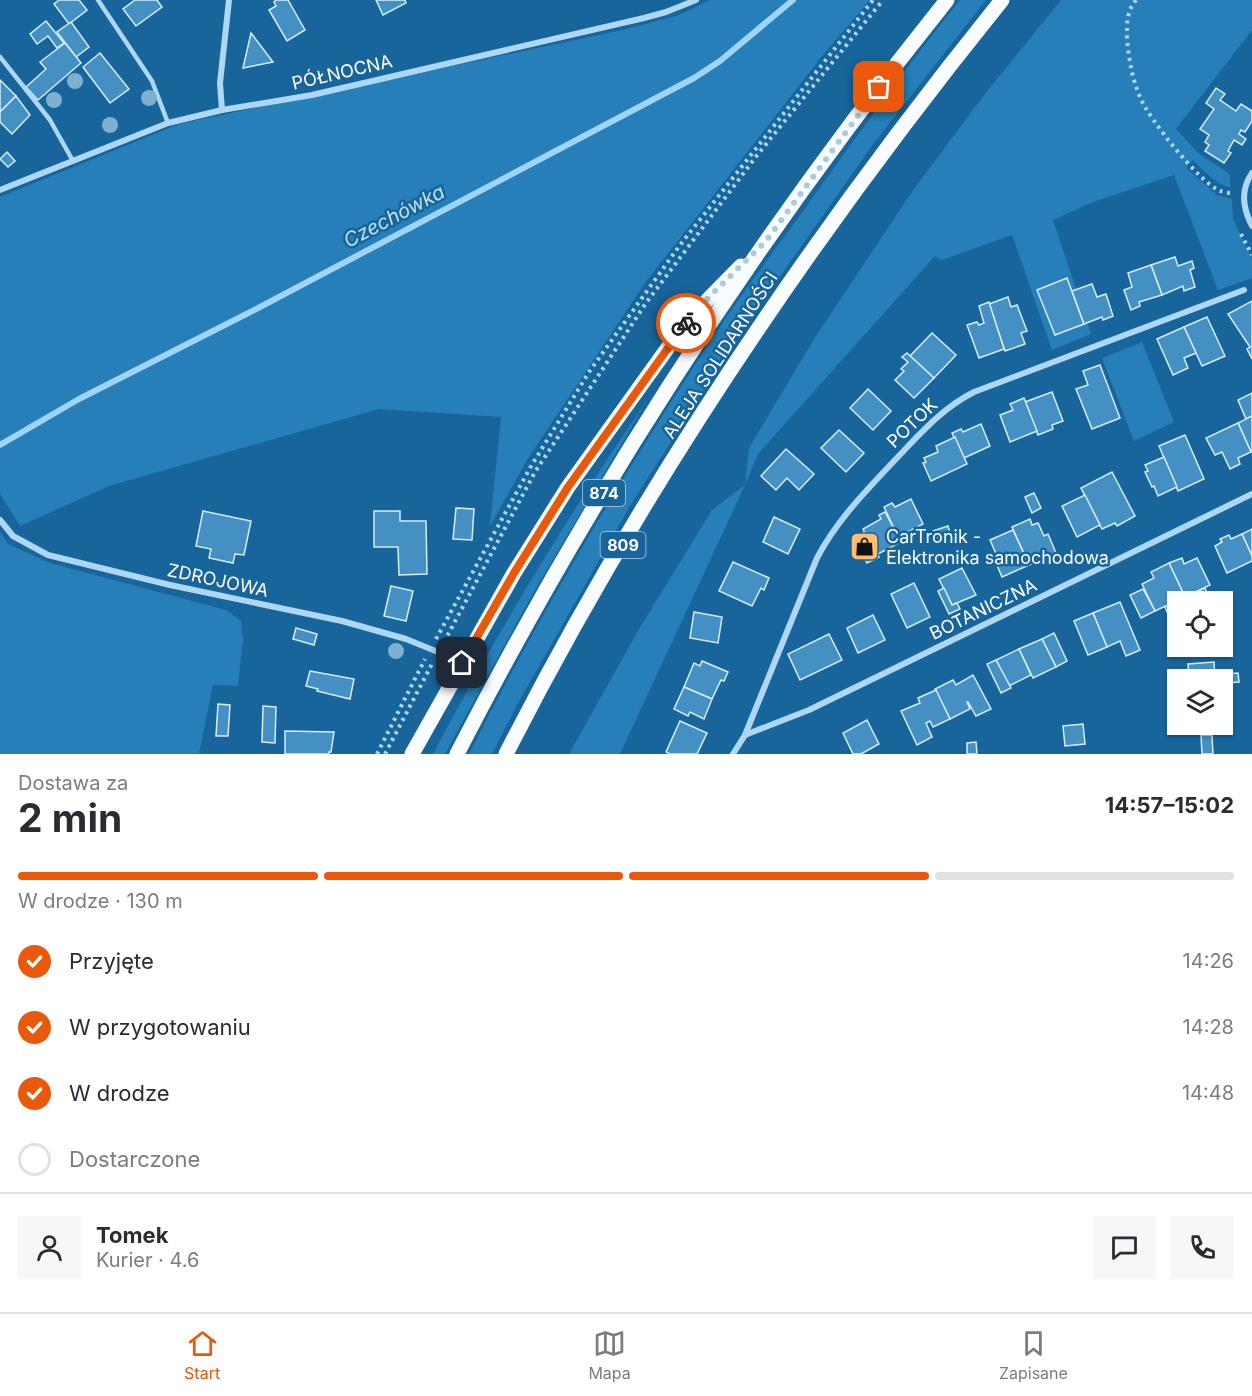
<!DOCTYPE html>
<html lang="pl">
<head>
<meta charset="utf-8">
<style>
  :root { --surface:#fff; --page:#f7f7f7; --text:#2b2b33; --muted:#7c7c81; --line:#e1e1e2; --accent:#ea580c }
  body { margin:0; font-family:Inter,sans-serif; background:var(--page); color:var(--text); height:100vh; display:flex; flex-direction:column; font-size:22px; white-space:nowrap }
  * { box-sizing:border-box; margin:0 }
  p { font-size:20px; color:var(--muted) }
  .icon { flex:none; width:33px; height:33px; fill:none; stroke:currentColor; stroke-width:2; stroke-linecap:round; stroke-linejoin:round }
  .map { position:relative; height:754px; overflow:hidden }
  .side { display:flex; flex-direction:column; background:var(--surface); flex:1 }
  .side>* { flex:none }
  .fabs { position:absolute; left:1167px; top:591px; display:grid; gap:12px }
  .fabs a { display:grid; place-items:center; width:66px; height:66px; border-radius:0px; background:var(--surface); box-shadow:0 2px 4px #0004; font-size:30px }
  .pin { position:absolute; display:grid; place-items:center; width:51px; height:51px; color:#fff; margin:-26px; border-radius:12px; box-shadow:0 3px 9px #0006 }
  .courier { position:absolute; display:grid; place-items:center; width:60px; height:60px; margin:-30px; border:4px solid #ea580c; border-radius:50%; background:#fff; color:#222; box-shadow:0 2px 8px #0007 }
  .headline em { font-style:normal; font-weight:700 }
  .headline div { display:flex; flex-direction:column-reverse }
  .headline { display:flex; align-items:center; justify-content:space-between; height:102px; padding:0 18px }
  h1 { font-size:39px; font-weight:700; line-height:45px }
  .bar { display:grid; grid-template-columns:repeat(4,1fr); gap:9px 6px; align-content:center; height:72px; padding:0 18px }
  .bar i { height:8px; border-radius:4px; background:var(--line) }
  .bar .current { background:var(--accent) }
  .bar p { grid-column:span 4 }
  .line { display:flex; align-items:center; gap:15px; padding:0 18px; border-top:2px solid var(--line) }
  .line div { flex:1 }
  .round { display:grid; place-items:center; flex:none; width:63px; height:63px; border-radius:0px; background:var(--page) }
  ol { padding:0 18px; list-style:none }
  li { display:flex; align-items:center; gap:18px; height:66px }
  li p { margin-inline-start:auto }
  li .icon { padding:6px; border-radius:50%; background:var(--accent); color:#fff; stroke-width:4 }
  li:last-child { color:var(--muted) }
  li i { width:33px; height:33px; border:3px solid var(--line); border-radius:50% }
  .menu { display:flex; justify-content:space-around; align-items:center; height:84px; border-top:2px solid var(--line); background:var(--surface); font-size:16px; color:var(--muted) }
  .menu a { display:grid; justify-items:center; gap:3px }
  .menu .current { color:var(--accent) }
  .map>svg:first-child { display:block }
</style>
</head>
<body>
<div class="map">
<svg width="1252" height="754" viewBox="0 0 1252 754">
  <rect width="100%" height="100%" fill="#17659b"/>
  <!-- green -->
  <g fill="#267fb8">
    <path d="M710,0H870L827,50L645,283L527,460L490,526L501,417L379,409L109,486L20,526L0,494V197L179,124L627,29L679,15Z"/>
    <path d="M960,0H986L874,143L743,329L630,506L517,705L492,754H469C544,606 630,463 721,325C748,285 778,246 806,207C856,137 906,67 960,0Z"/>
    <path d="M1061,0H1252V30L1176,129L1198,153L1230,174V188C1215,183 1204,171 1193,160L1186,168L1217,195L1232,199L1233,219L1252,259V278L1218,290L1174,175L1093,202L1053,220L1091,334L1052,350L1012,235L942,260L935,256L758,454L745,485L620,754H569L639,629L712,510L745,485L749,448L814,339L911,193L984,95Z"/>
    <path d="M1142,342L1174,422L1134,441L1102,358Z"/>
    <path d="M648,399L531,597L445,754H433C497,632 570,512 648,399Z"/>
    <path d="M0,532L8,544L50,563L226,610L241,621L243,640L238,686L213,685L199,754H0Z"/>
  </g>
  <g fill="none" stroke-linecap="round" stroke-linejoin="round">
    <!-- stream -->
    <path stroke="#a0d4f4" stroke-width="6" d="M0,445L79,399L260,307L694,78L720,61L793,0"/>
  </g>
  <!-- building -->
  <g fill="#4490c3" stroke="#d5edfc" stroke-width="1.5">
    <path d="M59,0H79L87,10L69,24L54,4Z"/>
    <path d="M135,0H157L162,7L136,26L123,9Z"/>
    <path d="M288,0L305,30L287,41L269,10L276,6L274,2L276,0Z"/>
    <path d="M376,0H405L406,3L383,15Z"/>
    <path d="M46,21L64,43L57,48L48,36L37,44L30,34Z"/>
    <path d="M71,22L89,47L76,57L57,32Z"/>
    <path d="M251,33L273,62L243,68Z"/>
    <path d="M65,43L81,63L38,100L26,87L46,69L40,62Z"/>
    <path d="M100,53L129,89L110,103L83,67Z"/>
    <path d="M0,80L16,96L0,112Z"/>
    <path d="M1216,88L1225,94L1220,100L1236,111L1241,104L1252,111V121L1245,132L1241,130L1239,134L1246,139L1242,145L1234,140L1228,151L1231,153L1224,163L1205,151L1209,145L1205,142L1209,135L1200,129L1214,109L1206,103Z"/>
    <path d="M16,96L30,115L12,134L0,122V112Z"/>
    <path d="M7,152L15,161L8,167L0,159Z"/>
    <path d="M1175,257L1178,266L1192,261L1194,268L1190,270L1195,287L1184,291L1183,286L1162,295L1151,265Z"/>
    <path d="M1151,265L1162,295L1139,302L1140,306L1131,310L1124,290L1132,287L1128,273Z"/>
    <path d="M1067,278L1084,324L1055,335L1037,290Z"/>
    <path d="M1092,284L1097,297L1106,294L1113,316L1103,320L1102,317L1084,324L1072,291Z"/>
    <path d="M1008,297L1011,307L1017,305L1027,331L1021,333L1025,344L1005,351L989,304Z"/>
    <path d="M1252,301V359L1247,349L1250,347L1228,314Z"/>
    <path d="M989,302L1004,349L979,358L967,325L977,322L979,325L984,323L979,306Z"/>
    <path d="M1207,317L1225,356L1202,366L1184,327Z"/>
    <path d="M1184,327L1196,353L1184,358L1188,368L1173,375L1157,339Z"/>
    <path d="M932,333L956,355L934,378L910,356Z"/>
    <path d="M907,353L934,378L914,398L895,380L904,371L901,369L908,362L902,357Z"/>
    <path d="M1100,365L1120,418L1092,429L1076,389L1088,385L1083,371Z"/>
    <path d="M868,389L891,411L873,430L850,408Z"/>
    <path d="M1052,392L1063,421L1052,425L1053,429L1038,435L1025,402Z"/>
    <path d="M1252,393V416L1246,419L1238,400Z"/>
    <path d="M1024,398L1037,431L1010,442L1000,415L1013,410L1010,404Z"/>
    <path d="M1252,416V451L1251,452L1238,423Z"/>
    <path d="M1238,423L1251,452L1238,458L1240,464L1230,469L1222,452L1215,455L1206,438Z"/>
    <path d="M981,424L990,446L964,458L952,433L961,429L963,432Z"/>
    <path d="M839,430L864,453L846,472L821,448Z"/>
    <path d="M1185,435L1204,479L1178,491L1159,446Z"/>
    <path d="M955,437L967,464L931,481L923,463L926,462L924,458L938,452L936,446Z"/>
    <path d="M786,449L814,474L799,490L787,478L776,490L761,476Z"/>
    <path d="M1164,457L1177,487L1158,496L1154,486L1152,487L1145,472L1148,471L1145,465Z"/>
    <path d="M1112,472L1135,516L1117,526L1115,523L1102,529L1081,488Z"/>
    <path d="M1034,493L1041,508L1032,513L1025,497Z"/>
    <path d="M1085,495L1100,525L1077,537L1062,506Z"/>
    <path d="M911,499L923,524L898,537L884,507L892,503L895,507Z"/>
    <path d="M456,508L474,509L472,540L453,539Z"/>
    <path d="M203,511L251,521L244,555L235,554L233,563L209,558L211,549L196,546Z"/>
    <path d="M374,511H400V521H426L427,574L399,575L398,547H374Z"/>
    <path d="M885,512L901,542L876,555L863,529L881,519L879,515Z"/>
    <path d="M774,517L800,529L788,554L763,542Z"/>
    <path d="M1030,519L1032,525L1038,523L1044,536L1048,534L1056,553L1029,565L1012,527Z"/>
    <path d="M948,526L950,533L936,538L933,531Z"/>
    <path d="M1252,529V556L1242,534Z"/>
    <path d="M1013,530L1029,565L1002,577L993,556L996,554L990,540Z"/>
    <path d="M864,532L879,557L867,563L854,538Z"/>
    <path d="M1242,534L1252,556V561L1227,573L1215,546L1222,542L1220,539L1229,535L1231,539Z"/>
    <path d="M1182,558L1184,564L1197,558L1210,585L1185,597L1169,563Z"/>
    <path d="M733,562L769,578L764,590L761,588L752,606L719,591Z"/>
    <path d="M1169,563L1185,597L1155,611L1142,584L1154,578L1151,572Z"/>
    <path d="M962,568L976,595L952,605L939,579Z"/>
    <path d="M914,583L930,617L907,628L891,594Z"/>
    <path d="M391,586L413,591L406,621L384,616Z"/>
    <path d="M944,588L952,605L957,603L960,609L949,614L938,591Z"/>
    <path d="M1205,588L1211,602H1187L1185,597Z"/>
    <path d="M1143,589L1155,611L1141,618L1130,595Z"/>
    <path d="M1185,597L1187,602H1178V610L1168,614L1165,607Z"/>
    <path d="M1120,602L1140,650L1126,656L1120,641L1107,647L1093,613Z"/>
    <path d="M694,612L722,617L718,643L690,638Z"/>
    <path d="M1093,613L1107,647L1088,655L1074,621Z"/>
    <path d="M873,615L885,640L858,653L847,628Z"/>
    <path d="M296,628L317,634L314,645L293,639Z"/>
    <path d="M1054,633L1067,661L1056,667L1042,639Z"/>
    <path d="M829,634L842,660L800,680L788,654Z"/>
    <path d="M1042,639L1056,667L1033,678L1019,649Z"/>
    <path d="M1019,649L1031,675L1009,686L996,660Z"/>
    <path d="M996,660L1011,688L1001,693L987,664Z"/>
    <path d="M702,661L728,672L724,681L721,680L712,699L684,687L694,663L700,666Z"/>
    <path d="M1214,662L1215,680H1183V676H1189L1188,664Z"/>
    <path d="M310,671L354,679L350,699L317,691L318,689L306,686Z"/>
    <path d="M1238,673L1239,682L1226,683V674Z"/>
    <path d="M973,675L991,709L976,716L968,702H967L970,709L950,719L935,689L953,680L956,685Z"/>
    <path d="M684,687L712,699L704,719L690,712L688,716L674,709Z"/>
    <path d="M936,690L950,719L933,727L930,721L926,723L932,737L917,745L901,711L920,703L918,698Z"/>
    <path d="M218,704L230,705L228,736H216Z"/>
    <path d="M263,706L276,707L275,743L262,742Z"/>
    <path d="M867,720L879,744L861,754H853L843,733Z"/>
    <path d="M680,721L707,733L697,754H670L666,752Z"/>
    <path d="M1083,724L1085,744L1065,746L1063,726Z"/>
    <path d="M285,731L334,732L331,752H329V754H285Z"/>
    <path d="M1201,735H1212L1213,754H1202Z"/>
    <path d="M976,742L977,754H967V743Z"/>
  </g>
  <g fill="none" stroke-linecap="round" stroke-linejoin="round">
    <!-- path -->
    <g stroke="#add7f2" stroke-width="4" stroke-dasharray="3 4.5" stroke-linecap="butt">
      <path d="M1136,0C1126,12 1127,24 1127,39C1129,60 1132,78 1140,97C1149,119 1199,182 1220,191C1224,192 1229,193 1234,194"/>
      <path d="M1241,234L1252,255"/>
      <path d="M436,639L530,468L589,372L680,245L873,0"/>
      <path d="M444,642L535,472L646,303L758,154L883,0"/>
      <path d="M377,754L425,659"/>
      <path d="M385,754L433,662"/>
    </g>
    <!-- service -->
    <g stroke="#add7f2" stroke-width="4.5">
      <path d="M98,0L152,81L168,123"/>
      <path d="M0,57L50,120L73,161"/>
    </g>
    <!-- minor -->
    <g stroke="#add7f2" stroke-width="6">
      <path d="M222,110L220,83L229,0"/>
      <path d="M1252,173C1240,191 1243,208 1252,226"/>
      <path d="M0,190L168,123L222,110L312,95L644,18L666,12L696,0"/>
      <path d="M0,520L13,536L48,555L170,585L342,621L406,639L438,652"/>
      <path d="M745,735L817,558C837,520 865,492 894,461C919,435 942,408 974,392L1244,290"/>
      <path d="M733,754L745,735L809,710L1252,494"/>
    </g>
    <!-- primary -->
    <g stroke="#f8fcff" stroke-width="15">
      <path d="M412,754L514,573L568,487L687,321L741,266"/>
      <path d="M457,754C594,488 759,234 947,0"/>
      <path d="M506,754C642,487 814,233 1002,0"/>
    </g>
  </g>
  <!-- trees -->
  <g fill="#80b0d0">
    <circle cx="75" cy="81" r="8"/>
    <circle cx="149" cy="98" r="8"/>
    <circle cx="54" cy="100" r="8"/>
    <circle cx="110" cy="125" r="8"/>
    <circle cx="396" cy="651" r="8"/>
  </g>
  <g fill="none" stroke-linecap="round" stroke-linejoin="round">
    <!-- done -->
    <path stroke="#aec9dc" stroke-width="6" stroke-dasharray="0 10.8" d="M686,323L706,300L766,241L879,87"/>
    <!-- route -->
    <path stroke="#ea580c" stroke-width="8" d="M462,663L514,573L568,487L686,323"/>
  </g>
  <!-- icons -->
  <defs>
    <symbol id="shop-square" viewBox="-11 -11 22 22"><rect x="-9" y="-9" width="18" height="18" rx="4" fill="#ffbf6e" stroke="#17659b"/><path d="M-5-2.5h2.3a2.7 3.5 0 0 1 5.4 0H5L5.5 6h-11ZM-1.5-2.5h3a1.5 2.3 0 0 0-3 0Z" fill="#111"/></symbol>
  </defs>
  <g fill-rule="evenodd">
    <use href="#shop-square" x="848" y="530" width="33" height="33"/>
  </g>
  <g text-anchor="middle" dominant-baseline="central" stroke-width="5" stroke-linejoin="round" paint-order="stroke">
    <!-- shield labels -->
    <g fill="#17659b" stroke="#b9d1e1" stroke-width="1.5">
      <rect x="583" y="480" width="42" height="26" rx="4.5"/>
      <rect x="600.5" y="532" width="45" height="26" rx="4.5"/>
    </g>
    <g font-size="16" font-weight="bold" fill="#fff">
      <text x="604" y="493">874</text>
      <text x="623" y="545">809</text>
    </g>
    <!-- street labels -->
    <g font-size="18" fill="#fff" stroke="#17659b">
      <text transform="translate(342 72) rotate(-13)">PÓŁNOCNA</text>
      <text transform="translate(720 355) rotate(-57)">ALEJA SOLIDARNOŚCI</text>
      <text transform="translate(912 423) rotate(-44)">POTOK</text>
      <text transform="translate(218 580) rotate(12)">ZDROJOWA</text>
      <text transform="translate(983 609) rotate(-26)">BOTANICZNA</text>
    </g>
    <!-- poi labels -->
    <g font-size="18" fill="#fff" stroke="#17659b" text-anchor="start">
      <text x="886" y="536">CarTronik -<tspan x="886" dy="21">Elektronika samochodowa</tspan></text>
    </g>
    <!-- water labels -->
    <g font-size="20" font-style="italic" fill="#bde2f8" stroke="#17659b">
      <text transform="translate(394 216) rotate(-28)">Czechówka</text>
    </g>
  </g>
</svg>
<div class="fabs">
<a><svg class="icon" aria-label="locate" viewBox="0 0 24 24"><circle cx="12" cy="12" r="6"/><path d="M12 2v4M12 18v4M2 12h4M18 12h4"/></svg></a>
<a><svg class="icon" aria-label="layers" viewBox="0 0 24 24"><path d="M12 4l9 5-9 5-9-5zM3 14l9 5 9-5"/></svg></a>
</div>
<div class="pin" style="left:879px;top:87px;background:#ea580c"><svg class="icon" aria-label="bag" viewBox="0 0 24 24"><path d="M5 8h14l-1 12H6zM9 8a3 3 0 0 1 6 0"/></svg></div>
<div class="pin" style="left:462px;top:663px;background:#1f2937"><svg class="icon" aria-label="home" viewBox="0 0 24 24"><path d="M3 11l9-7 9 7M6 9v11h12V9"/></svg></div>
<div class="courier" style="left:686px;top:323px"><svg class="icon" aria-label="bike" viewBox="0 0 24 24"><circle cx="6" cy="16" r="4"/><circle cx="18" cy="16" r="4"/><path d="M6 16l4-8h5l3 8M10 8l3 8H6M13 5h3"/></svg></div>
</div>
<section class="side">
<div class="headline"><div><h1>2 min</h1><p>Dostawa za</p></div><em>14:57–15:02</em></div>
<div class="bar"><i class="current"></i><i class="current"></i><i class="current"></i><i></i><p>W drodze · 130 m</p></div>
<ol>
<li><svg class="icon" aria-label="check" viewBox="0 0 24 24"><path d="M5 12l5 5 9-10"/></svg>Przyjęte<p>14:26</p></li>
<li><svg class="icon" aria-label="check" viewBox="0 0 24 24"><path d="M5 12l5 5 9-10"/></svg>W przygotowaniu<p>14:28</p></li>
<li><svg class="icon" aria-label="check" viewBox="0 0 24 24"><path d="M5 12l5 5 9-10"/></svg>W drodze<p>14:48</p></li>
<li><i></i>Dostarczone</li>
</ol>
<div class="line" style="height:108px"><a class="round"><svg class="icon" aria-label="person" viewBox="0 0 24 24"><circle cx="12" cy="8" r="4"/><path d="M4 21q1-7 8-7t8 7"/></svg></a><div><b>Tomek</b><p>Kurier · 4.6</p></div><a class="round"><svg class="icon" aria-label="chat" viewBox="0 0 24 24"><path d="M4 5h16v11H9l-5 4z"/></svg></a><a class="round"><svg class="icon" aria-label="phone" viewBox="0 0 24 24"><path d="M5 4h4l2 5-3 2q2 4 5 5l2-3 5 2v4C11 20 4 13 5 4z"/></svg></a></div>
</section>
<nav class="menu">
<a class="current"><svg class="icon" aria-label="home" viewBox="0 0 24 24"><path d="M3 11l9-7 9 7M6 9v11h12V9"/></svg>Start</a>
<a><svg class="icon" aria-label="map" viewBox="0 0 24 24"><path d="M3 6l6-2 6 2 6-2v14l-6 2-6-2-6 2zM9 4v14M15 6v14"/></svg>Mapa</a>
<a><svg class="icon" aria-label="saved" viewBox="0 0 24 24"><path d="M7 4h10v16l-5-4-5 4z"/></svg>Zapisane</a>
</nav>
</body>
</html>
